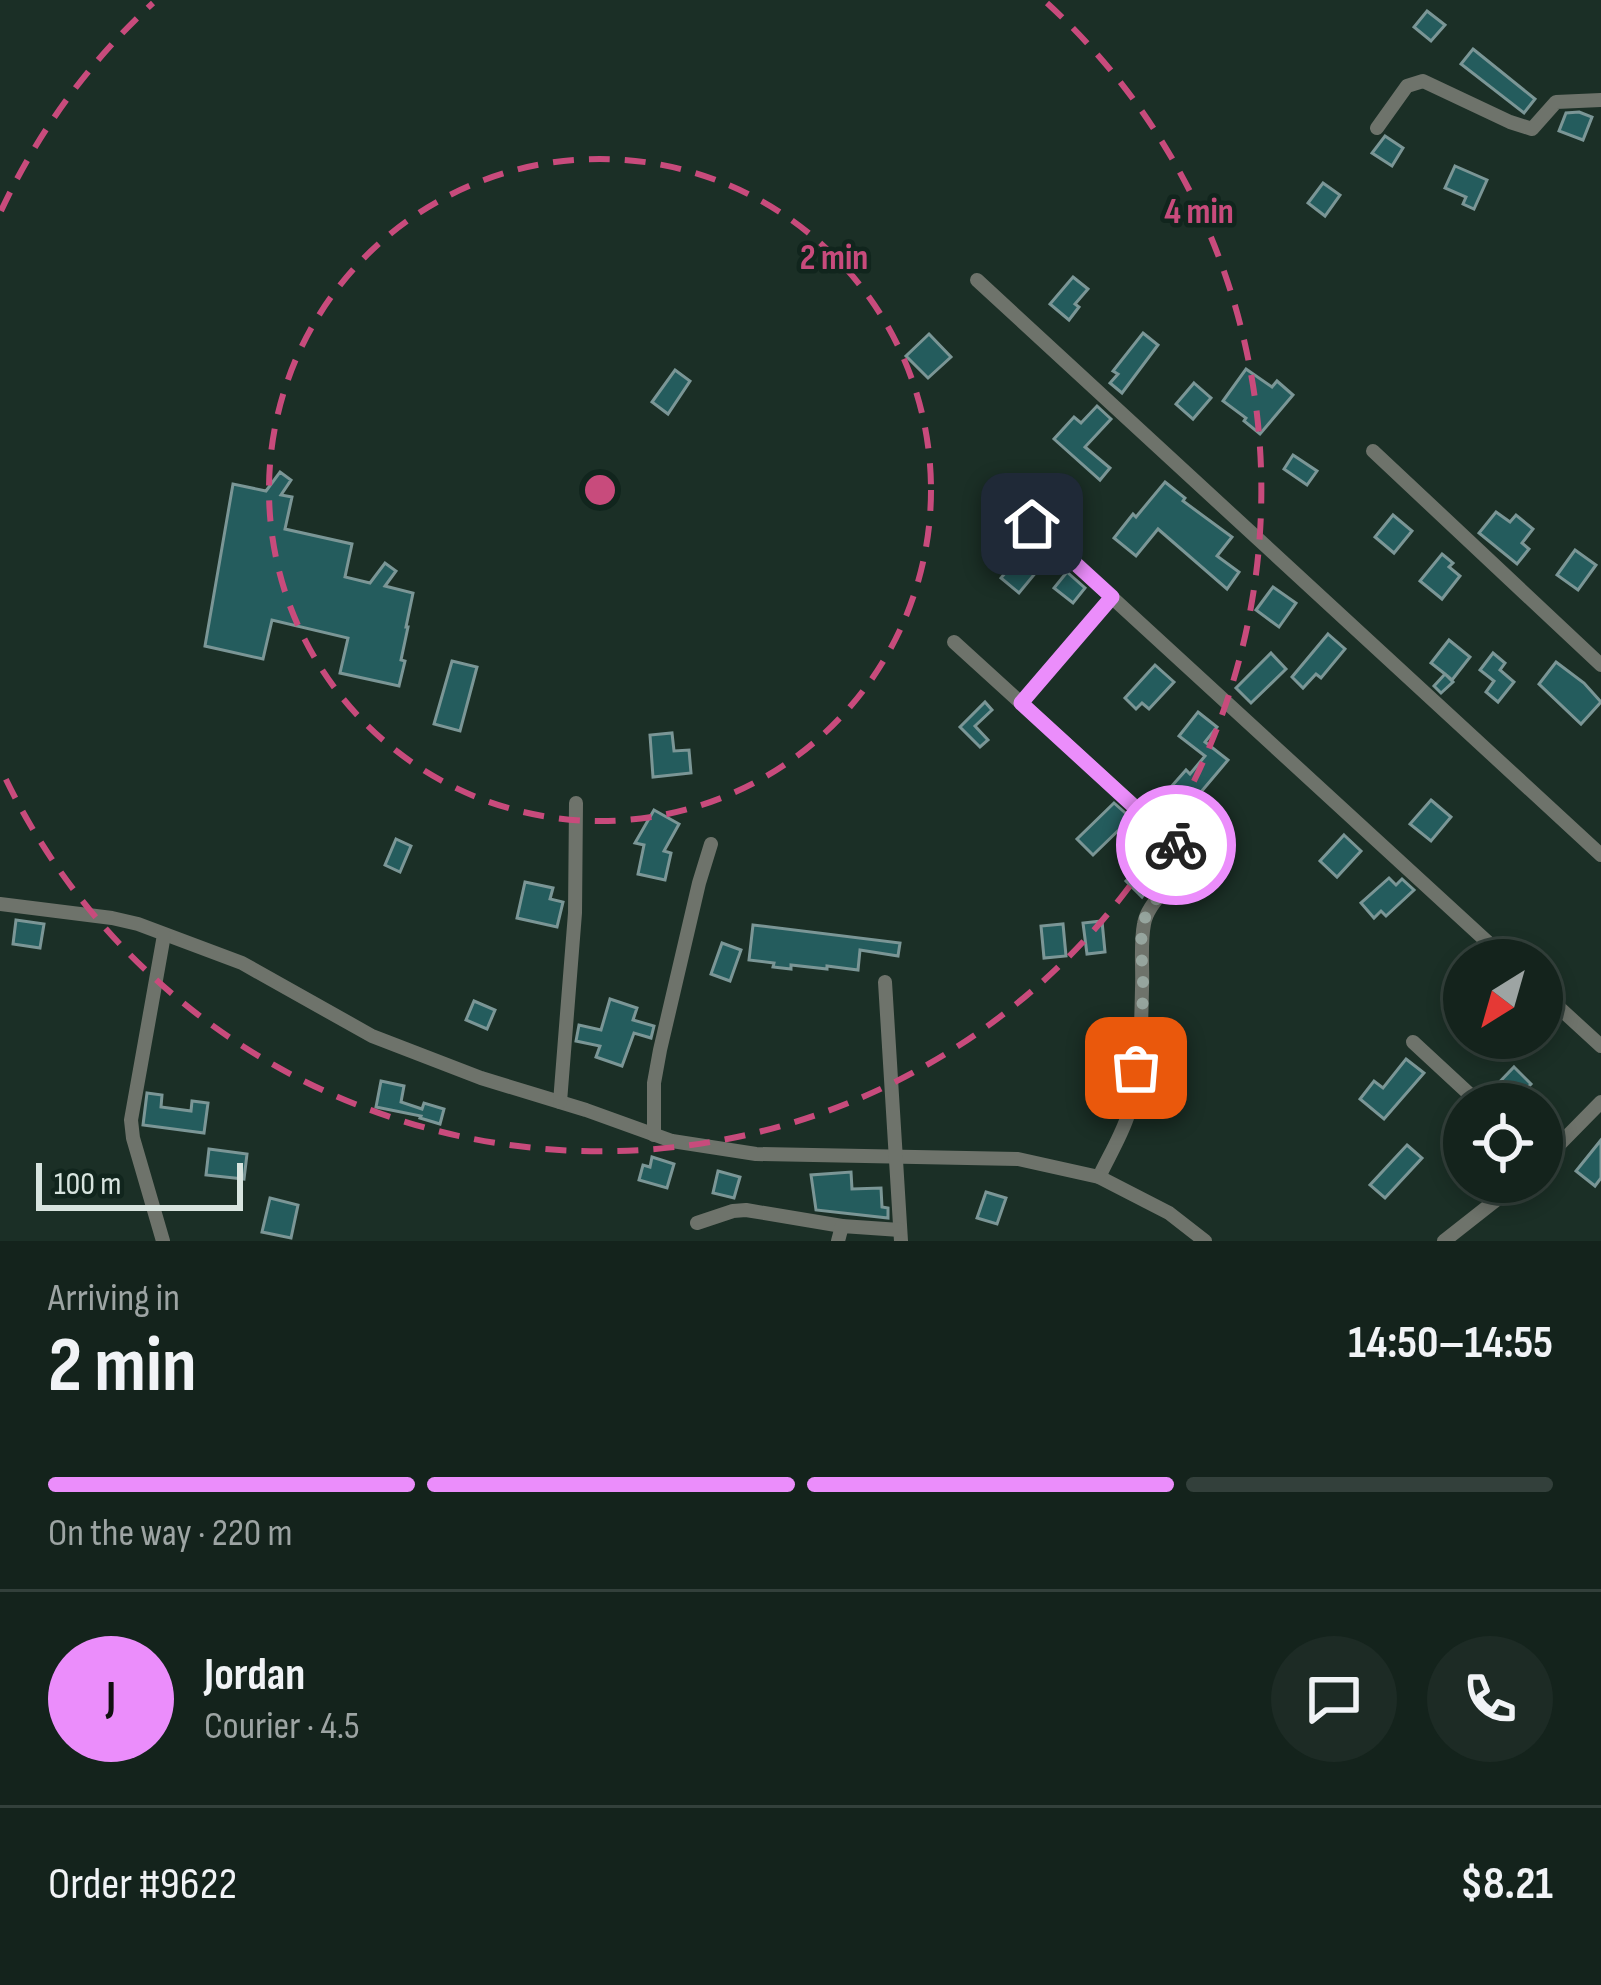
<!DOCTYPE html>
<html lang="en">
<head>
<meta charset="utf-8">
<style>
  :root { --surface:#14231c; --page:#1d2b25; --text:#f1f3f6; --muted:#9da4a3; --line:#33403b; --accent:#eb8dfb }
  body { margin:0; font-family:"Sofia Sans Condensed",sans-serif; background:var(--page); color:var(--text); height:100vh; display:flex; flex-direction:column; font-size:45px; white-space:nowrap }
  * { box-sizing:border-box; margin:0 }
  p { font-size:39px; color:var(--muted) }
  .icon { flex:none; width:66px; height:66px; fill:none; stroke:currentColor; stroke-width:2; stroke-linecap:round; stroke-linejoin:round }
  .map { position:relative; height:1241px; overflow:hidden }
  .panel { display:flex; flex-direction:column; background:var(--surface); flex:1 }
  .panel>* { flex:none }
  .needle { width:78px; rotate:217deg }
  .fabs { position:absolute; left:1443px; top:939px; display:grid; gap:24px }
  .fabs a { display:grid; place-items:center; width:120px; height:120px; border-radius:50%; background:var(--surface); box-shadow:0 6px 18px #0003,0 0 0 3px var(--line); font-size:60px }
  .scale { position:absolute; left:36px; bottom:30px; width:207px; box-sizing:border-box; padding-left:12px; border:6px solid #d8e4df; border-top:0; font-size:33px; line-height:42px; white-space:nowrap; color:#d8e4df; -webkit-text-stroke:9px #11251d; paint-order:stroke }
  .pin { position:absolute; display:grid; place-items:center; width:102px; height:102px; color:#fff; margin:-51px; border-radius:24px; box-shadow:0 6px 18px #0006 }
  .courier { position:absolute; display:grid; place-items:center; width:120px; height:120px; margin:-60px; border:9px solid #eb8dfb; border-radius:50%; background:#fff; color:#222; box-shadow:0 3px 15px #0007 }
  .head em { font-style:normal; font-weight:700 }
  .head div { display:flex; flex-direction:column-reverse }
  .head { display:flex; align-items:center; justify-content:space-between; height:204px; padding:0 48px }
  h1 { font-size:78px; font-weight:700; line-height:90px }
  .bar { display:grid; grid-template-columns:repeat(4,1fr); gap:18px 12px; align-content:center; height:144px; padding:0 48px }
  .bar i { height:15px; border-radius:9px; background:var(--line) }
  .bar .active { background:var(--accent) }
  .bar p { grid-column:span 4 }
  .line { display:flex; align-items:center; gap:30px; padding:0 48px; border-top:3px solid var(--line) }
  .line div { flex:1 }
  .round { display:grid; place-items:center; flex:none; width:126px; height:126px; border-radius:63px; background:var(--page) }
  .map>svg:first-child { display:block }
</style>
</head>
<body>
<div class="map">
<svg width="1601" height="1241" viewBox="0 0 1601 1241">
  <rect width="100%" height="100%" fill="#1b2f26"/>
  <!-- building -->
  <g fill="#245c5d" stroke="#7b9696" stroke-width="3">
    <path d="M1427,11L1445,25L1431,41L1414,27Z"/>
    <path d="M1473,49L1535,99L1524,113L1461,64Z"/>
    <path d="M1579,112L1592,117L1583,140L1559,131L1566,113Z"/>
    <path d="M1385,136L1403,148L1392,166L1372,153Z"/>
    <path d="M1455,166L1487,180L1474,209L1463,204L1466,197L1445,188Z"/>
    <path d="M1323,183L1340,195L1325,216L1308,203Z"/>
    <path d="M1073,277L1088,289L1075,304L1079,307L1069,320L1050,304Z"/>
    <path d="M1143,333L1158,345L1122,393L1110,383L1118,374L1113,371Z"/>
    <path d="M929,334L951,357L928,378L906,356Z"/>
    <path d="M1246,369L1272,387L1277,381L1293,395L1260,434L1244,421L1246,418L1223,401Z"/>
    <path d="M675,370L690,381L668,414L652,402Z"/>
    <path d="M1194,383L1211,398L1193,419L1176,404Z"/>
    <path d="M1097,406L1111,419L1085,447L1110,468L1100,480L1054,439L1074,417L1081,423Z"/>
    <path d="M1293,455L1317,471L1307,485L1284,469Z"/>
    <path d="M280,472L291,480L281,495L292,497L285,529L352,544L345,577L370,583L385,563L396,571L385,586L413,593L406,627H408L401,660L405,661L399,686L340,673L348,638L272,620L263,659L205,646L233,484L266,491Z"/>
    <path d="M1165,482L1185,498L1183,501L1232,537L1217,556L1239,572L1227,589L1158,529L1136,556L1114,538L1133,514L1136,517Z"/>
    <path d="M1496,512L1510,522L1516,515L1533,529L1522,543L1529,549L1517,564L1479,533Z"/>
    <path d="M1393,515L1412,531L1394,553L1375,537Z"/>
    <path d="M1029,544L1047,559L1019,593L1001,578Z"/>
    <path d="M1575,550L1596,565L1578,590L1557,575Z"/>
    <path d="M1442,554L1453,563L1449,567L1460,576L1442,599L1420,581Z"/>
    <path d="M1067,572L1085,588L1073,603L1054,588Z"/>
    <path d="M1273,587L1296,603L1279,627L1256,610Z"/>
    <path d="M1328,634L1345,649L1321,678L1316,674L1303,688L1292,677Z"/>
    <path d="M1449,640L1470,657L1452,680L1445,674L1453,682L1441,693L1434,686L1445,674L1431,663Z"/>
    <path d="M1271,653L1286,669L1251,703L1236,688Z"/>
    <path d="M1493,653L1505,663L1500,670L1514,682L1498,702L1486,692L1494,681L1480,670Z"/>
    <path d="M452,661L477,667L460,731L434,724Z"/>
    <path d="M1556,662L1584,683L1601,702L1581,724L1539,684Z"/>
    <path d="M1155,665L1174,682L1149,709L1142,703L1136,709L1125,698Z"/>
    <path d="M985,702L992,710L975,726L988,740L980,747L960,727Z"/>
    <path d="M1198,712L1217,727L1205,742L1228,760L1190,805L1185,800L1178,808L1171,801L1177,794L1170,788L1186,770L1190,774L1205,756L1179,736Z"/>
    <path d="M672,733L674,751L689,750L691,773L653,777L650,735Z"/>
    <path d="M1431,800L1451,817L1431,841L1410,824Z"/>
    <path d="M1114,803L1131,818L1093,855L1077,839Z"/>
    <path d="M654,810L679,824L664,851L671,853L665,880L638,874L644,845L635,843Z"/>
    <path d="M1344,835L1361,851L1337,877L1320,861Z"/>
    <path d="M396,839L411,846L400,872L385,865Z"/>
    <path d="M1153,854L1166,867L1142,897L1126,881Z"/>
    <path d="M1389,878L1396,885L1402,879L1414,890L1386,916L1381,911L1374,918L1361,903Z"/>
    <path d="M525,882L553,888L550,899L563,902L557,927L517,918Z"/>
    <path d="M16,920L44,924L40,948L13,944Z"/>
    <path d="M1102,921L1105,952L1087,954L1083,923Z"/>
    <path d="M1063,924L1066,956L1044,958L1041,926Z"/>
    <path d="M753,925L900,943L898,956L860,950L858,970L827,966V969L791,965V969L773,967L774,963L749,960Z"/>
    <path d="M722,943L741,950L730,981L711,974Z"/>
    <path d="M610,999L637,1008L633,1020L654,1026L651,1038L634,1033L622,1066L596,1057L600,1046L576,1041L579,1025L601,1030Z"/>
    <path d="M474,1001L495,1010L487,1029L466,1020Z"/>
    <path d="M1406,1059L1424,1073L1384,1119L1360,1099L1374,1081L1383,1088Z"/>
    <path d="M1514,1067L1531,1084L1512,1104H1491L1487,1095Z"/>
    <path d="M381,1081L404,1086L401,1102L422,1109L424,1103L444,1109L440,1124L420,1118L421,1116L376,1107Z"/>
    <path d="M147,1093L162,1095L161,1107L191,1111L192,1101L208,1103L204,1133L143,1125Z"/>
    <path d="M1601,1140V1178L1595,1186L1576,1171Z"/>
    <path d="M1407,1145L1422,1158L1385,1198L1370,1185Z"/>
    <path d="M209,1149L247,1154L244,1179L206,1175Z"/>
    <path d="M652,1157L674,1164L667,1188L639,1180L643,1165L650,1167Z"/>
    <path d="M718,1171L740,1177L734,1198L713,1193Z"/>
    <path d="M851,1172L852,1189L881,1188L882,1207L888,1208V1218L816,1210L811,1175Z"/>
    <path d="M986,1192L1006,1198L997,1224L977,1218Z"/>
    <path d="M270,1198L298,1205L291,1238L262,1232Z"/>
  </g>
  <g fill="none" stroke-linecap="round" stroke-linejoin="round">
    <!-- minor -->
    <g stroke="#6e736b" stroke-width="14">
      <path d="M1377,128L1407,86L1423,81L1510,122L1532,129L1556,102L1601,100"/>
      <path d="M977,280L1601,855"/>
      <path d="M1373,451L1601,665"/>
      <path d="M1032,524L1507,960"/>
      <path d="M954,642L1175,843C1193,877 1149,894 1144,924C1140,945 1143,967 1142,989C1141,1030 1141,1079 1127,1118C1120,1138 1108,1158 1099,1177"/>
      <path d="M1021,703L1112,597"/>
      <path d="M0,904L112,918L138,924L242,963L372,1036L481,1078L586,1110L672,1141L756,1154L1018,1159L1099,1177L1169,1213L1205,1241"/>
      <path d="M885,982L901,1241"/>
      <path d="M1542,992L1601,1046"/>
      <path d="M1413,1042L1480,1104"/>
      <path d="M560,1102L575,913L576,803"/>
      <path d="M654,1135V1083L660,1050L699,883L711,844"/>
      <path d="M1542,1162L1601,1102"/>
      <path d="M697,1223L733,1211L746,1210L842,1226"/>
      <path d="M163,1241L133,1138L131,1120L164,935"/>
      <path d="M838,1241L842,1226L900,1230"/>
      <path d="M1444,1241L1519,1182"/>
    </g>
  </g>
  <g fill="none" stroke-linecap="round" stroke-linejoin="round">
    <!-- done -->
    <path stroke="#96a59e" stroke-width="12" stroke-dasharray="0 21.6" d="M1136,1068C1140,1040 1143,1012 1143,984C1143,963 1138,938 1145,918C1155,891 1189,877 1176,845"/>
    <!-- route -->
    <path stroke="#eb8dfb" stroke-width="15" d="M1032,524L1112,597L1021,703L1176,845"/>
  </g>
  <!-- distance rings -->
  <g fill="none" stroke="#c84b7c" stroke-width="6" stroke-dasharray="21 15">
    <circle cx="600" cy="490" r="331"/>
    <path d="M1 211A661 661 0 0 1 153 3M1047 3A661 661 0 1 1 1 769"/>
  </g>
  <circle cx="600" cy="490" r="18" fill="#c84b7c" stroke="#11251d" stroke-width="6"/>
  <g font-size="36" text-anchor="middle" font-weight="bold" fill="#c84b7c" stroke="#11251d" stroke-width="9" stroke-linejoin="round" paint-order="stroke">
    <text x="1199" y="223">4 min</text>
    <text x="834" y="269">2 min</text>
  </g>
</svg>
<div class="fabs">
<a><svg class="needle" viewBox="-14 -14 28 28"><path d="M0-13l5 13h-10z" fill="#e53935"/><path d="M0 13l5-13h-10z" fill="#9da4a3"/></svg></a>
<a><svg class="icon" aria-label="locate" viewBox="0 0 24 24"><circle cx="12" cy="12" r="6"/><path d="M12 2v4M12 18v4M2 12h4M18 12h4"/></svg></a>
</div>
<div class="scale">100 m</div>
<div class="pin" style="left:1136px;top:1068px;background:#ea580c"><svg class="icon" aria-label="bag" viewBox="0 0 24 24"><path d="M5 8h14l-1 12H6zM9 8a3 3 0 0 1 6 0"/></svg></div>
<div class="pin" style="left:1032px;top:524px;background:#1f2937"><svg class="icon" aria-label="home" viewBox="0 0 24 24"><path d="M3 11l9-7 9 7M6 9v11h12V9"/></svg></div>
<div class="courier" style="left:1176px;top:845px"><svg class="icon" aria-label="bike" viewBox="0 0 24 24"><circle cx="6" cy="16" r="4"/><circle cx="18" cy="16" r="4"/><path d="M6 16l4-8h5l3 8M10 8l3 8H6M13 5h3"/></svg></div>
</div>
<section class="panel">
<div class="head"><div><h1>2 min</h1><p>Arriving in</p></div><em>14:50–14:55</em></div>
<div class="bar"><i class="active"></i><i class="active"></i><i class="active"></i><i></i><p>On the way · 220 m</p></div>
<div class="line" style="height:216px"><b class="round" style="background:var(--accent);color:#111">J</b><div><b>Jordan</b><p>Courier · 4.5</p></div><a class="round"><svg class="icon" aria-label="chat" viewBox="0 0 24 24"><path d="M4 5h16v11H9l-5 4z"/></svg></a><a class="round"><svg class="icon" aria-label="phone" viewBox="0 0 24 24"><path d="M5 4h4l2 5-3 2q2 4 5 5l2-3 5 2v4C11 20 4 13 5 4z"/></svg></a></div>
<div class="line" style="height:156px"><div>Order #9622</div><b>$8.21</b></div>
</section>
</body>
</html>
